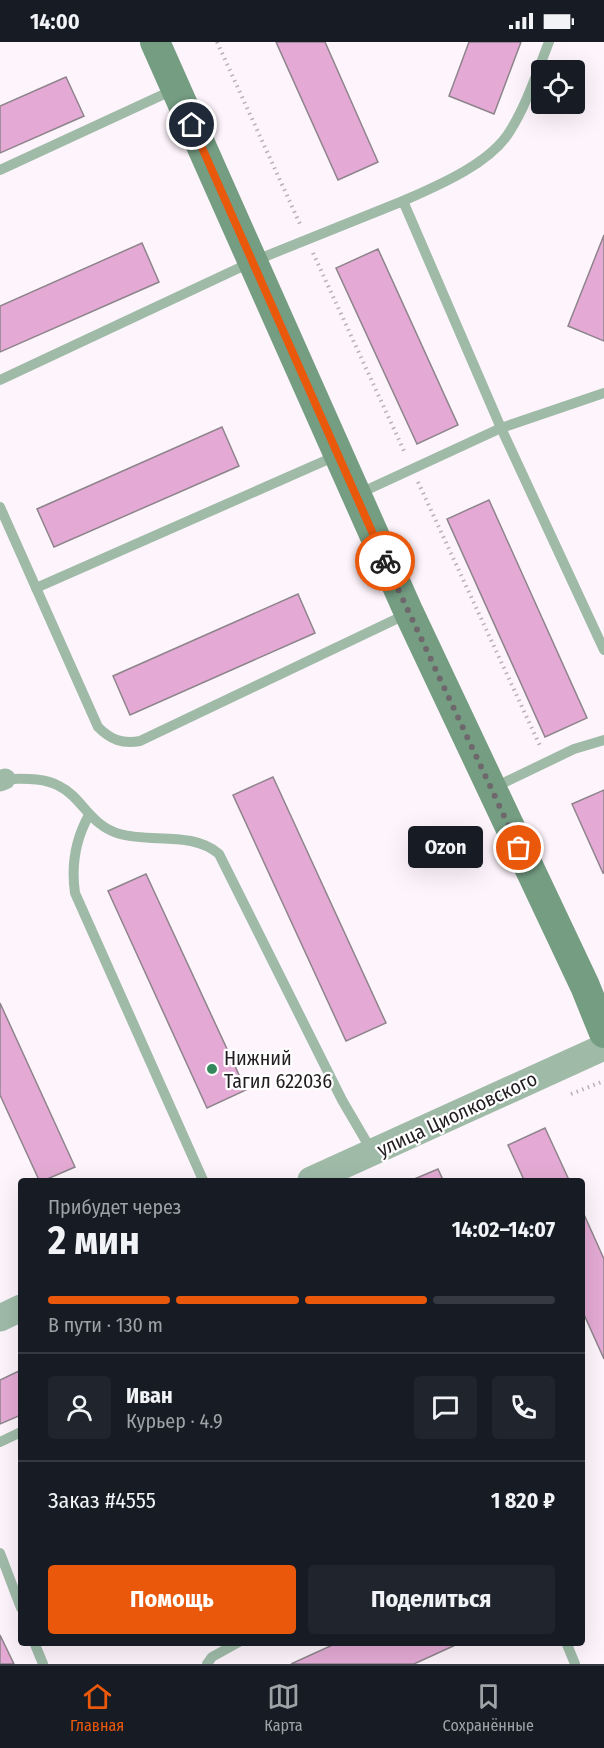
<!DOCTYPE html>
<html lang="ru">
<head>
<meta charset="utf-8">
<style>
  :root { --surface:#171b24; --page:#20242c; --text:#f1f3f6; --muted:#9ea1a6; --line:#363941; --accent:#ea580c }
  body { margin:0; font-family:"Fira Sans Condensed",sans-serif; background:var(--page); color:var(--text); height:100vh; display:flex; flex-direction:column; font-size:22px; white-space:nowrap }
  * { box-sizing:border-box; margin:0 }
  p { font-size:20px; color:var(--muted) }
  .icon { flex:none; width:33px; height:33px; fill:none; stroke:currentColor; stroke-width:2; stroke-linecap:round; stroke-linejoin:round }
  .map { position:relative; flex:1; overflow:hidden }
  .side { position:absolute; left:18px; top:1136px; width:567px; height:468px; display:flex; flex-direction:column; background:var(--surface); border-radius:6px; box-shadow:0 6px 24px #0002 }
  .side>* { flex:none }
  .tools { position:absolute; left:531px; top:18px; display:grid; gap:12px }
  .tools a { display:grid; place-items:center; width:54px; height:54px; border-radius:6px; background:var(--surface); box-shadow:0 6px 24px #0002; font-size:30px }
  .pin { position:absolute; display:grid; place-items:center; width:51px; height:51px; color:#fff; margin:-26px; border:3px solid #fff; border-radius:50%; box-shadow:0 2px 6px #0007 }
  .courier { position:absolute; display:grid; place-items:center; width:60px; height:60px; margin:-30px; border:4px solid #ea580c; border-radius:50%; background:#fff; color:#222; box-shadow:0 2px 8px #0007 }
  .bubble { position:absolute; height:42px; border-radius:6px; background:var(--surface); box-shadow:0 6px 24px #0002; font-size:20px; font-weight:700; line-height:42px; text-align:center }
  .overview em { font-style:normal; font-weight:700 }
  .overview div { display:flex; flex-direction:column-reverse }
  .overview { display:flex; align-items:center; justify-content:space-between; height:102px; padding:0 30px }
  h1 { font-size:39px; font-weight:700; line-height:45px }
  .bar { display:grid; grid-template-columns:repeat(4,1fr); gap:9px 6px; align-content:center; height:72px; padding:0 30px }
  .bar i { height:8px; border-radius:4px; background:var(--line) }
  .bar .current { background:var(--accent) }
  .bar p { grid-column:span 4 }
  .line { display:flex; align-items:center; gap:15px; padding:0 30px; border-top:2px solid var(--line) }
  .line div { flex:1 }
  .round { display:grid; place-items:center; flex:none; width:63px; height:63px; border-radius:6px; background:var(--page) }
  .primary-button { display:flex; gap:12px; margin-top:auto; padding:12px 30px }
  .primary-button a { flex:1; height:69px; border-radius:6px; background:var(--accent); color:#fff; font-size:24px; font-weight:700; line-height:69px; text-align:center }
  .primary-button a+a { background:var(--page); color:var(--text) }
  .status { display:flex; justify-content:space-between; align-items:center; height:42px; padding:0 30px; background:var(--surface); direction:ltr }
  .status svg { height:16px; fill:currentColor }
  .tabs { display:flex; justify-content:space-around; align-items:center; height:84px; border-top:2px solid var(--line); background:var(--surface); font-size:16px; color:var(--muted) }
  .tabs a { display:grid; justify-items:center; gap:3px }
  .tabs .current { color:var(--accent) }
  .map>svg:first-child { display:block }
</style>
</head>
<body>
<div class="status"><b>14:00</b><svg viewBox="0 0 49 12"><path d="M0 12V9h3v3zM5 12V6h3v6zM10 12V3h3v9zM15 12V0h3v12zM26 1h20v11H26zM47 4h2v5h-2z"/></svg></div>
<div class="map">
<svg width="604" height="1622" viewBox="0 0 604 1622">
  <rect width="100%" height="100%" fill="#fef4fb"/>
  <!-- building -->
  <g fill="#e4aad5" stroke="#8e848b" stroke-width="1.5">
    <path d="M276,0H325L378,120L338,138Z"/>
    <path d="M469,0H521L494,72L449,54Z"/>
    <path d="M66,35L84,74L0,111V64Z"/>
    <path d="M604,193V299L568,284Z"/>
    <path d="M142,201L159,240L0,310V264Z"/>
    <path d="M378,207L458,383L417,402L336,226Z"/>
    <path d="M222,385L239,424L54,505L37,467Z"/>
    <path d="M489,458L587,676L545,695L447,477Z"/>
    <path d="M298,552L315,591L130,673L113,634Z"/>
    <path d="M273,735L386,981L346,999L233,753Z"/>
    <path d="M604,748V831H603L572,762Z"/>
    <path d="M146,832L246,1048L207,1066L108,849Z"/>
    <path d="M0,961L75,1125L45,1138H39L0,1053Z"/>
    <path d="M545,1086L569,1138H524L508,1103Z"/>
    <path d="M438,1127L443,1138H412Z"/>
    <path d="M582,1168L604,1217V1317L582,1268Z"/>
    <path d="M21,1328V1373L0,1382V1338Z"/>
    <path d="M0,1593L14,1622H0Z"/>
    <path d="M339,1600H462L414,1622H291Z"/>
  </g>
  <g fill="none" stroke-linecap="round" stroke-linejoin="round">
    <!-- path -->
    <g stroke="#b9b1b7" stroke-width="4" stroke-dasharray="1.5 4.5" stroke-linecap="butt">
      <path d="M217,0L300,182"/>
      <path d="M313,211L405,411"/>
      <path d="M418,440L541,706"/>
      <path d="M571,1052L604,1039"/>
    </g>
    <!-- service -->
    <g stroke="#9fbba8" stroke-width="10">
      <path d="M0,128L173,48"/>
      <path d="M403,159C437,144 490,122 510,89C527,62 537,30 549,0"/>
      <path d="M0,338L254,219L403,159L501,386L604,608"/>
      <path d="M358,452L501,386L604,351"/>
      <path d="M0,465L98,685C111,698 122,702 140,699L409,571"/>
      <path d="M36,546L338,413"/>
      <path d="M5,737C22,737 43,735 59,744C82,755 90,784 120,792C151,801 193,789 219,812L342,1058L373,1111"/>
      <path d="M493,746L574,707L604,698"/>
      <path d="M89,773C75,798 71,823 75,851L203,1138"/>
      <path d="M0,1400L21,1390"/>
      <path d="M0,1511L21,1566"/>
      <path d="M34,1600L43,1622"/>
      <path d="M566,1600L575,1622"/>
      <path d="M207,1622L212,1615L239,1600"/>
    </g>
    <!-- minor -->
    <path stroke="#9fbba8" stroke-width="21" d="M0,739L5,737"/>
    <!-- tertiary -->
    <g stroke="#9fbba8" stroke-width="27">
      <path d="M311,1138L604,1005"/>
      <path d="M0,1276L21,1266"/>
    </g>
    <!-- secondary -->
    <path stroke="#749d82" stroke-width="30" d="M155,0L409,571L585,944L604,991"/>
  </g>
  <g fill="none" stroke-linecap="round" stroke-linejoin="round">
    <!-- done -->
    <path stroke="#6e686d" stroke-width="6" stroke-dasharray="0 10.8" d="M385,519L519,806"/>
    <!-- route -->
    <path stroke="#ea580c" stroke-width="8" d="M192,83L385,519"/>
  </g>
  <!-- markers -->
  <circle fill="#35885b" stroke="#fff" stroke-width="2" cx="212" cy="1027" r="6"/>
  <g text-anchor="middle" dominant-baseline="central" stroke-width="4.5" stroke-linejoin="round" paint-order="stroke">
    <!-- poi labels -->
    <g font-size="20" fill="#211d20" stroke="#fff" text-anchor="start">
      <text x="224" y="1016">Нижний<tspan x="224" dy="23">Тагил 622036</tspan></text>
    </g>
    <!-- street labels -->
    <g font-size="20" fill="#211d20" stroke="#fff">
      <text transform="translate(457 1072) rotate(-25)">улица Циолковского</text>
    </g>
  </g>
</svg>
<div class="tools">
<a><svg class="icon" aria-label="locate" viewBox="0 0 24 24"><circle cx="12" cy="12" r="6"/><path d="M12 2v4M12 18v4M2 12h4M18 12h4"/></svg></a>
</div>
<div class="pin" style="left:519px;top:806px;background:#ea580c"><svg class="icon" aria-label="bag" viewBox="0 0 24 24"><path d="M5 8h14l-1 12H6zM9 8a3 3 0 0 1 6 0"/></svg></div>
<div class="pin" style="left:192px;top:83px;background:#1f2937"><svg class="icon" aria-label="home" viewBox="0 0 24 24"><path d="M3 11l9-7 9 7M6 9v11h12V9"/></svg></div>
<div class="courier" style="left:385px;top:519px"><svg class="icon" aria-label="bike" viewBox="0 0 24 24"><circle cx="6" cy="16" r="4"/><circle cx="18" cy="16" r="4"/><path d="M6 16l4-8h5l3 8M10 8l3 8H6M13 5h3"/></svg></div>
<div class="bubble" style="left:408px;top:784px;width:75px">Ozon</div>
<section class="side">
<div class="overview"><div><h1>2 мин</h1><p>Прибудет через</p></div><em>14:02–14:07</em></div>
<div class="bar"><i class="current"></i><i class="current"></i><i class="current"></i><i></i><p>В пути · 130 m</p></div>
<div class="line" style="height:108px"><a class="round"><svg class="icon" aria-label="person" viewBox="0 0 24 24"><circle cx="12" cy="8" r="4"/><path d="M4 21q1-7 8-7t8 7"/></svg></a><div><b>Иван</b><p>Курьер · 4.9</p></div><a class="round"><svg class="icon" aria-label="chat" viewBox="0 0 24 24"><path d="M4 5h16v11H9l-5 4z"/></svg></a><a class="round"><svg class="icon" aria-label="phone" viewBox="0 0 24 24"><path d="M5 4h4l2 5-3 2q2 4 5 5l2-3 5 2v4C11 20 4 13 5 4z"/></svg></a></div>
<div class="line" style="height:78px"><div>Заказ #4555</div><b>1 820 ₽</b></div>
<div class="primary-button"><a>Помощь</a><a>Поделиться</a></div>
</section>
</div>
<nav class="tabs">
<a class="current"><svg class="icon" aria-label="home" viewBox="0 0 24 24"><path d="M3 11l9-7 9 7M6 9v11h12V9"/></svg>Главная</a>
<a><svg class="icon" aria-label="map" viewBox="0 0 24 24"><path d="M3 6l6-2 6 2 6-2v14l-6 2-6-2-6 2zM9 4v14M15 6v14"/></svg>Карта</a>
<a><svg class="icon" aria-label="saved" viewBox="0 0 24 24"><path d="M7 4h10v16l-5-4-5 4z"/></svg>Сохранённые</a>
</nav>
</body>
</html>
